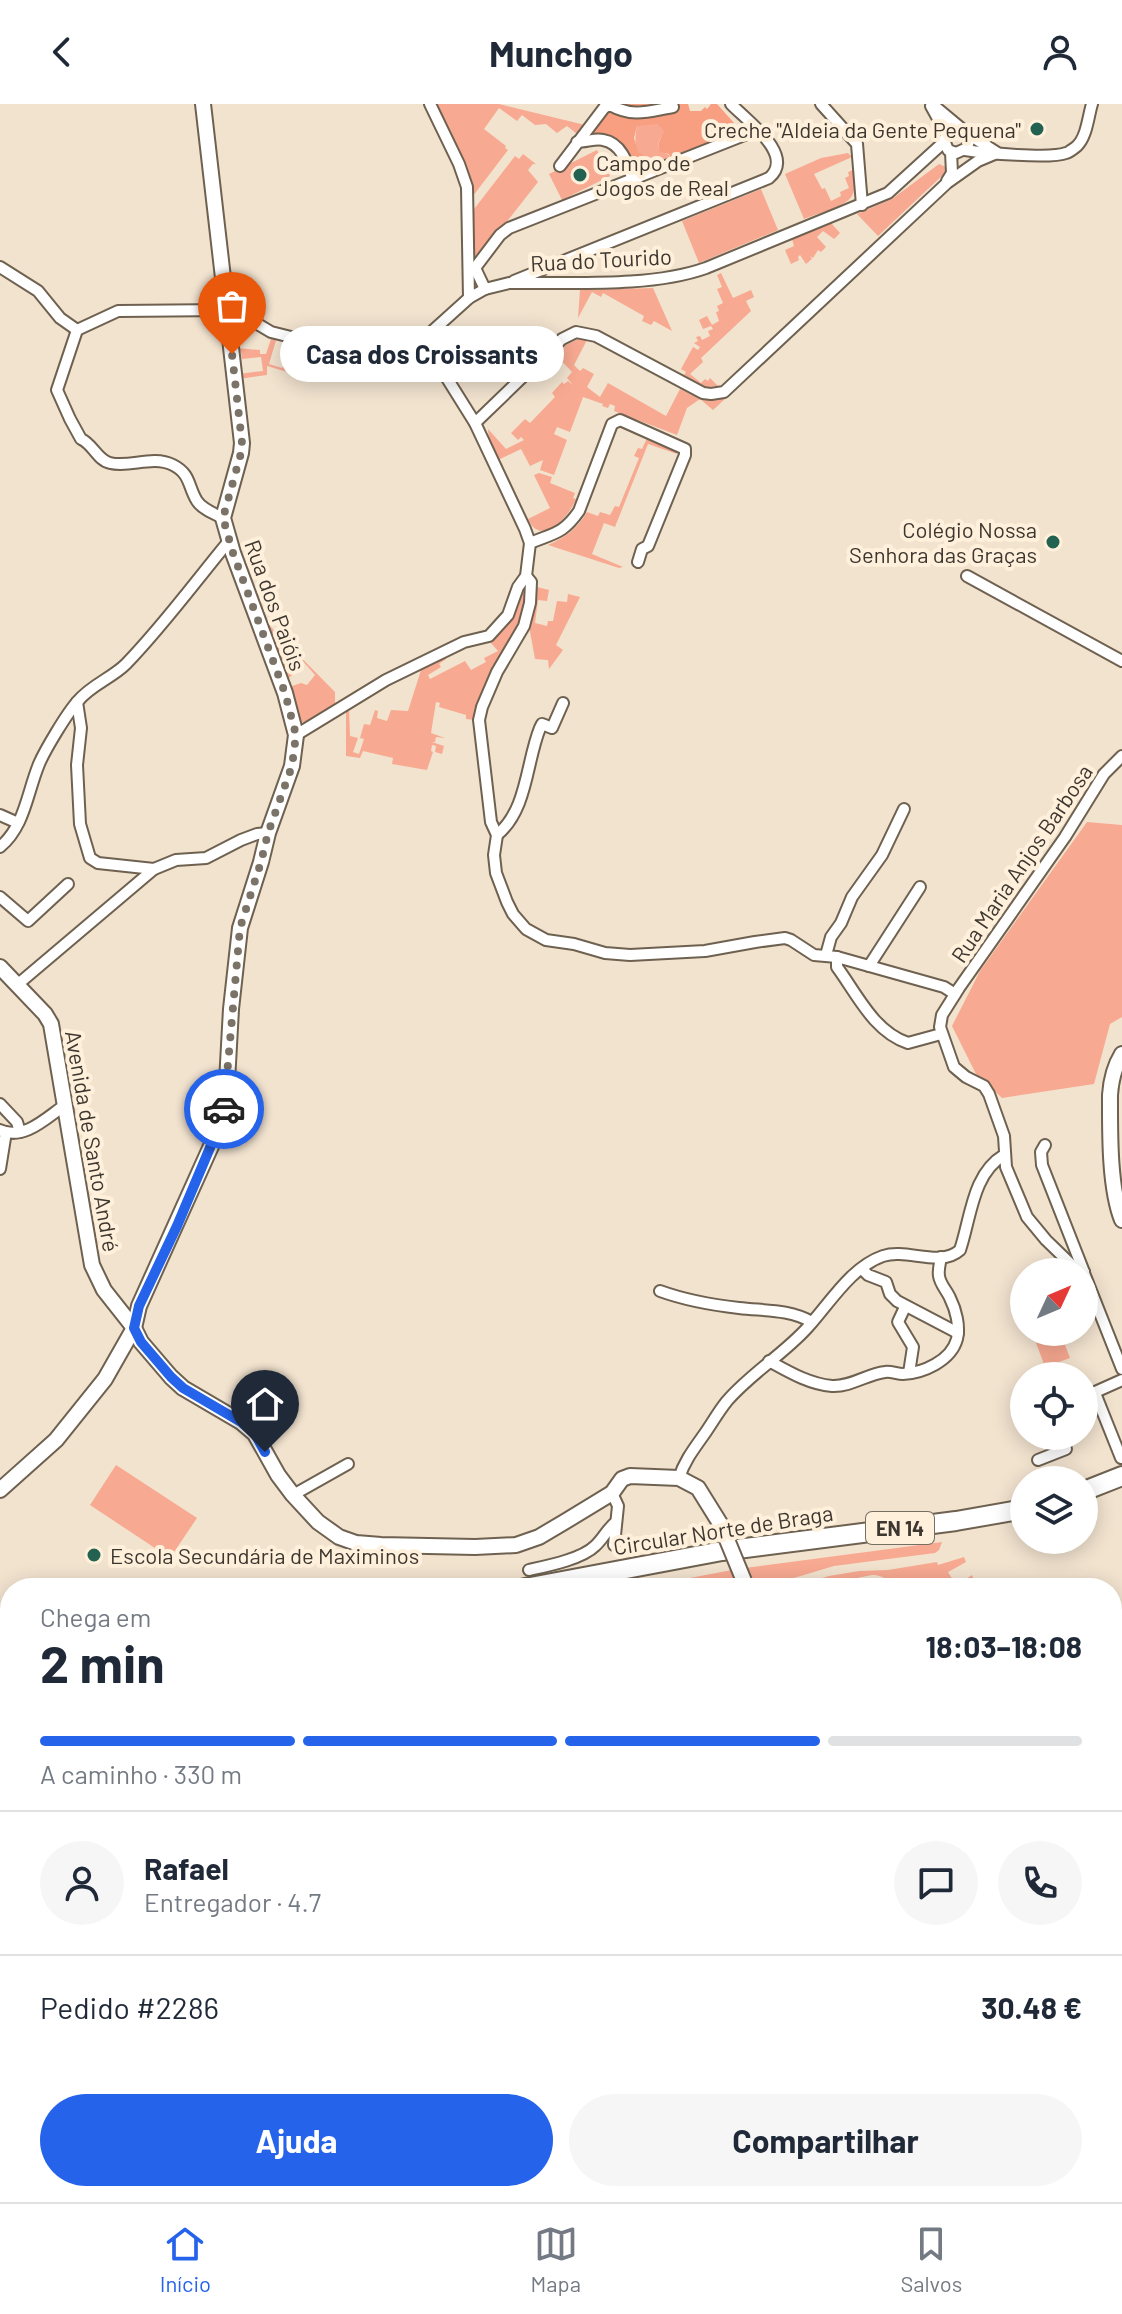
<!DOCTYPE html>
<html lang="pt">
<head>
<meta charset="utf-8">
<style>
  :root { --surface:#fff; --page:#f6f6f7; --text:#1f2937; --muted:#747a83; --line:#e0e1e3; --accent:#2563eb }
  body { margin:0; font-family:Barlow,sans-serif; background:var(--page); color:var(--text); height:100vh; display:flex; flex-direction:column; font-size:30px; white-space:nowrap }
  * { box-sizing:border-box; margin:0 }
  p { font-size:26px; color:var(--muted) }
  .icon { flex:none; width:44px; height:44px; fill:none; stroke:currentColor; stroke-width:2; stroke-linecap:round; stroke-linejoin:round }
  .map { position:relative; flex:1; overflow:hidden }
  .drawer { position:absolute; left:0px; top:1474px; width:1122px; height:624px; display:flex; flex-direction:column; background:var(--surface); border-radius:32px 32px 0 0; box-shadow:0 4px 20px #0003 }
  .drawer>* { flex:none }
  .needle { width:52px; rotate:46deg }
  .controls { position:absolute; left:1010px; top:1154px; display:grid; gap:16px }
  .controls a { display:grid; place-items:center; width:88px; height:88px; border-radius:50%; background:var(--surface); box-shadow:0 4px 20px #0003; font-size:40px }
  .pin { position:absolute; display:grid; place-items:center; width:68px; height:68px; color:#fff; margin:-82px -34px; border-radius:50% 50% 50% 0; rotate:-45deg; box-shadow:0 0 8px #0007 }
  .pin .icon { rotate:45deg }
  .courier { position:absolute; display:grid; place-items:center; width:80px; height:80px; margin:-40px; border:6px solid #2563eb; border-radius:50%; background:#fff; color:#222; box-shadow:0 2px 10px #0007 }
  .bubble { position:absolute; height:56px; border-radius:28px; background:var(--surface); box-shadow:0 4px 20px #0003; font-size:26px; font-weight:700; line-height:56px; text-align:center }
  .overview em { font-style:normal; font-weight:700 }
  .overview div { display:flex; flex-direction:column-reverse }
  .overview { display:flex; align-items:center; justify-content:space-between; height:136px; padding:0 40px }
  h1 { font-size:52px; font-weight:700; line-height:60px }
  .bar { display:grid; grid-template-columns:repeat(4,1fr); gap:12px 8px; align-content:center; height:96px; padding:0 40px }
  .bar i { height:10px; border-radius:6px; background:var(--line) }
  .bar .current { background:var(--accent) }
  .bar p { grid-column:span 4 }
  .line { display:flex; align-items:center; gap:20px; padding:0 40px; border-top:2px solid var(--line) }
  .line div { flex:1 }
  .round { display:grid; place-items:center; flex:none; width:84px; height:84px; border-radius:42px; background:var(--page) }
  .action { display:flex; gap:16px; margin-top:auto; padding:16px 40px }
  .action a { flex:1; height:92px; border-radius:48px; background:var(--accent); color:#fff; font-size:32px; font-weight:700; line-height:92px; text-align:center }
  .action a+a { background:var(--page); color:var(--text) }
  header { display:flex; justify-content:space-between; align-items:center; height:104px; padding:0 40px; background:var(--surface); font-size:36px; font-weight:700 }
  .tab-bar { display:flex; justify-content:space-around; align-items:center; height:112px; border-top:2px solid var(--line); background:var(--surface); font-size:22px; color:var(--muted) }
  .tab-bar a { display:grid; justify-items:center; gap:4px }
  .tab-bar .current { color:var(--accent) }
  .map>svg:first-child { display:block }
</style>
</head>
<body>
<header><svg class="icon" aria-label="back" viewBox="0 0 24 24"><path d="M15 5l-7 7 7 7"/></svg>Munchgo<svg class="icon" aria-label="person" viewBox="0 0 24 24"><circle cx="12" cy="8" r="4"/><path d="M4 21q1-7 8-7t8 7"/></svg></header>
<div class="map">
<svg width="1122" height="2098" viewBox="0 0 1122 2098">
  <rect width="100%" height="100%" fill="#f2e3cf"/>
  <!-- green -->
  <g fill="#f8a991">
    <path d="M434,0H499L585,21L577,30L567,22L557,29L546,20L535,21L522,11L517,17L499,4L484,25L506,42L505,44L508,46L473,92L467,64Z"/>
    <path d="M640,20H657L665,27C660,35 656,39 660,47L669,51L670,53L641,65C635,55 634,34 637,22Z"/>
    <path d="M597,46L610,72L562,96L549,70Z"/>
    <path d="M848,49L852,53L814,70L822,85L825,84L831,97L841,92L840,88L849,84L845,74L849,72L848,68L853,66C854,74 856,85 852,92C845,103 816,110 804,115L785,70L821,54Z"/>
    <path d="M523,50L536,60H533L528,66L538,78L472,162L479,180H475L470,175L471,109L515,52L519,55Z"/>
    <path d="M939,60L946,63L947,67L944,70L878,132L857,110L892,95Z"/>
    <path d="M761,85L778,126L699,159L682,117Z"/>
    <path d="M831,119L840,129L834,135L823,127L817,133L826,143L821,148L818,146L813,154L810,152L812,155L806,160L800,151L798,153L799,156L791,160L785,146L794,142L792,135Z"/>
    <path d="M721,169L733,194L751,186L754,193L746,197L751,207L701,254L703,258L690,270L701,279L705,275L708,277L710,274L718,282L706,283L684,271L686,268L681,265L693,243L698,246L700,243L694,239L698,237L696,233L700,232L702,236L710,232L708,227L713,225L711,222L703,225L699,216L707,212L712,221L719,217L716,208L719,207L717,202L723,199L717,185L722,183L717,171Z"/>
    <path d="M653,184L672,227L654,217L651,221L642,217L644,212L603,189L601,193L592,188L578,214L580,186Z"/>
    <path d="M486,228L501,244L494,250L487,243L481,250L486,256L476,268L466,264L455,274L443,254L439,236L467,263L480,250L473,242Z"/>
    <path d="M272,232L277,233L269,260L282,264L286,260L290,245L285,243L287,237L296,239L294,245L297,246L293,263L297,267L310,269L308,274L267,262V271L239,275L238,270L263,267L261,253L242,255L241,248L236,246L237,244L260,246V250H266Z"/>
    <path d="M578,235L587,236L574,261L580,267L583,264L594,270L587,283L600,293L608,279L666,312L680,285L700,295C705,293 716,296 725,292L726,294L713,306L700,295L687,304L677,331L614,307L615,302L610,300L608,304L602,302L603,300L583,293L570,328L557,323L554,330L567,336L554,371L540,366L543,356L530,362L521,345L498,356L489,337L488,325L506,345L524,336L521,333L518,336L511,329L525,315L530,319L555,293L552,289L562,278L564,280L568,277L573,281L567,274L572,268L556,251L566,241Z"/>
    <path d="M647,334L673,345L677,350L648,340L615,423L604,419L592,450L623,463L619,464L548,441C566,433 577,425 587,408L598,412L600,408L610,411L615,402L619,403L639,354L634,352L638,344L642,345Z"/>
    <path d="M539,369L552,373L550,379L575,389L573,394L576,395C569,413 541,444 528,415L550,404L534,371Z"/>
    <path d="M537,483L549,486L547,497L538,496L535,519L547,522L548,517H553L557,497L567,498L568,490L580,493L556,541L563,546L549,565L548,556L535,555L529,522Z"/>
    <path d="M520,484L526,486L525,509L478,600L475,616L466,615V611L439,603L440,599L436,598L431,629L445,634L436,633L435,638H432L444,642L442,650L435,648L436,642L432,641L431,647L433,648L427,666L392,660L393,654L363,647L360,654L346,652V606L349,604L350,632L358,634L353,648L359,650L364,635L360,634L364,620L370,621L375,606L378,607L377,614L387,617L391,606L408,607L422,563L444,552L446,555L439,560L441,563L428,571L430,575L465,557L471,566L486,558L484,554L498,547L490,538L505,521Z"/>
    <path d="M264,517L266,518L335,588V601L307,619L302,618L300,615L289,586L292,582L301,579L307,581L315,571L300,554L294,561L298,565L289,574L284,572Z"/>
    <path d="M1087,718L1122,721V913L1110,920L1094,980L1002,994L976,970L952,922L980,867Z"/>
    <path d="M1032,1228H1060L1070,1254L1045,1263Z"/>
    <path d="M116,1361L197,1414L170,1454L90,1401Z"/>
    <path d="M942,1438L939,1446L935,1449L834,1462L760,1484L751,1482L745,1464Z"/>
    <path d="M964,1453L966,1458L948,1468L956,1481L972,1471L977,1484H888C889,1474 880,1471 872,1471L808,1484H787L829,1472L859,1467L888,1466L937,1458L938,1461Z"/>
    <path d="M732,1466L740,1484H637Z"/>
  </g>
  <!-- forest -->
  <path fill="#f89e81" d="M606,0H688L690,7H701L705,3L707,5L711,0H717L734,19L731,30L670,53L669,50L660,48C656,39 661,35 664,27L657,20L637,22L634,34L638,48L642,50L643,55L638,60L643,69L632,72L610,38H577Z"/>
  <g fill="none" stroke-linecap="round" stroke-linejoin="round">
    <defs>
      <g id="street">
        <path d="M430,0L459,60L467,83L469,194"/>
        <path d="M821,0L857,40L862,101"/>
        <path d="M932,0L968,30L969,37L967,44L956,49L948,46L944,36L949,26L959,24"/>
        <path d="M931,2L946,29"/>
        <path d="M605,3L610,1C634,14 649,7 673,3L672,0"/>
        <path d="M968,30L996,48"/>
        <path d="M577,38C586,38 596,34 603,36C622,39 628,61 633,76"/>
        <path d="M965,46C983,49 1051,55 1066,49C1068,49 1076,43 1077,42C1087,32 1088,13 1092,0"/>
        <path d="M560,62L607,0"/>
        <path d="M947,77L952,69L951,48"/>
        <path d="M0,163L38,187L60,214L77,226"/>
        <path d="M514,177L769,74C796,51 747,17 731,0"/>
        <path d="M485,185L475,164L500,131L509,124L757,26"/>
        <path d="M227,213L244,212L271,228L367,252L387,254L418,240L469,194L485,185L509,179C569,178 650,184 706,164L888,89L944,38"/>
        <path d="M77,226L57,286L70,315L81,335C93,340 97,356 110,359C130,364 152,351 173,361C191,370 188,383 197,397C202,405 215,410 223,414"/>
        <path d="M77,226L118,207L226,206"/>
        <path d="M475,319L562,235L576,228L596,232L703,289L711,290L724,288L947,79L978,57L997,49"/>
        <path d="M530,439C554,429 563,430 579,407L612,320L620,316L685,345V351L648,442L642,445L638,458"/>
        <path d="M526,472L531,478L530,499L524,522L497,568L482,603L479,616L491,718L497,731L494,751L496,769L507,798L513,810L526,825L546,836L574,840L605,849L630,851L705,847L755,838L785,834L791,836L814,851L837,853L944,883L955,890"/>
        <path d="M967,472L1122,557"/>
        <path d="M77,598L81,624L77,661L80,720L90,754L98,759L154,765"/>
        <path d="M296,631L386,576L464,538L489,532L508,511L518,483L526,472L530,439L525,425L475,319L445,271L418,240"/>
        <path d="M0,711L18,719"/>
        <path d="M497,731C528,705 526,658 540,624L542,620L552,624L563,599"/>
        <path d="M0,743C25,722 27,689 39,660C45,646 67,609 78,597C91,581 112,574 126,560C163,522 195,478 229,437"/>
        <path d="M0,793L28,817L68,780"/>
        <path d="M826,851L831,833L841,819L852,793L882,751L904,705"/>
        <path d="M837,853V863C857,890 874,928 908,939L941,930"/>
        <path d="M869,862L920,783"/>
        <path d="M17,881L154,765L176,756L206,754L241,736L257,730L268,729"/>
        <path d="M0,1000L17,1018L20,1028"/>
        <path d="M0,1026C24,1037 46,1014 65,1001"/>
        <path d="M1045,1041L1041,1048L1042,1061L1084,1168"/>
        <path d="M0,1065L6,1028"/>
        <path d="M862,1165L868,1171L886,1178L890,1190L897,1197L958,1229"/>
        <path d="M1084,1168L1077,1166L1046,1136L1027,1113L1006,1063L1004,1032L989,990L984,982L966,973L954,963L940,923L942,911L959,884L1065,733L1104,670L1122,652"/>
        <path d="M1084,1169L1122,1265"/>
        <path d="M660,1187C685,1196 712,1201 739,1204C765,1207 789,1205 812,1218"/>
        <path d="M905,1203L898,1218L913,1243L909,1269"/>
        <path d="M769,1257C789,1268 809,1280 832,1282C851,1283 867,1270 885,1268C891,1267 897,1270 903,1270C923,1269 951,1257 957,1235C960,1222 956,1206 950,1194C947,1187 940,1180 939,1172C938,1166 940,1159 941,1153"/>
        <path d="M1095,1289L1121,1354"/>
        <path d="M1084,1293L1122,1276"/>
        <path d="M1038,1356L1066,1345L1061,1332"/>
        <path d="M679,1374C684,1358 693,1346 703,1332C711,1321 718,1308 727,1297C751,1269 784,1250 808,1223C830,1199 851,1163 883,1152C907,1144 940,1164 960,1146C971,1114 972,1070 1004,1051"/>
        <path d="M612,1389L618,1402L614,1441"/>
        <path d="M293,1391L348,1360"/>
        <path d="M529,1466C547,1462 582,1455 595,1442C603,1435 607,1425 616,1418"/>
        <path d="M1112,1734L1122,1735"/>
        <path d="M1112,1766L1122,1759"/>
        <path d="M0,1921L10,1914"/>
        <path d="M1112,1922L1122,1916"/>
        <path d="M1112,2028V2049"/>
        <path d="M453,2088L463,2098"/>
        <path d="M496,2088L506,2098"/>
        <path d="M1082,2088L1093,2098"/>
        <path d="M328,2098L338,2088"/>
        <path d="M524,2098L534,2088"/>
        <path d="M946,2098L955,2088"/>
      </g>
      <g id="secondary">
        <path d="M0,863L45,910L51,920L92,1161L104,1186L134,1224L141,1238L171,1273L183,1284L241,1318L255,1330L278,1371L293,1391L318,1418L339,1433L356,1439L381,1441L475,1443L516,1441L539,1433L566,1417L612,1389L622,1375L630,1372L679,1374L698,1384L721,1421"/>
        <path d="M1122,950C1114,963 1111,976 1110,991C1110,1027 1109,1083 1122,1116"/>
        <path d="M0,1386L56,1336L105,1275L134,1224L139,1202L212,1040L220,1020L226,996L231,905L240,824L261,758L268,729L292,662L296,631L285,589L233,449L223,414L241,349L242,339L203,0"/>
        <path d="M1112,1618L1122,1608"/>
        <path d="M0,1728L10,1735"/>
        <path d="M0,2041L10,2035"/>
        <path d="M813,2098L816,2088"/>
        <path d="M831,2098L834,2088"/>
      </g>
      <g id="highway">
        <path d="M1084,1387L1122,1372"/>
        <path d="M525,1484L722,1447L956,1417L1024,1405"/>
        <path d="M0,1603L10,1599"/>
      </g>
    </defs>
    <!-- street casing -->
    <use href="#street" stroke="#6e6150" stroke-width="14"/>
    <!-- secondary casing -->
    <use href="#secondary" stroke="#6e6150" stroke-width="18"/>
    <!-- highway casing -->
    <use href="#highway" stroke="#6e6150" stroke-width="22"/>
    <!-- street -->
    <use href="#street" stroke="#fff" stroke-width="10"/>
    <!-- secondary -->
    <use href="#secondary" stroke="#fff" stroke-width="14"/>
    <!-- highway -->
    <use href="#highway" stroke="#fff" stroke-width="18"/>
    <defs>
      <path id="rail" d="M62,2098L75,2088"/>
    </defs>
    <!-- rail casing -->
    <use href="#rail" stroke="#6c6359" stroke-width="6"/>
    <!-- rail -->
    <use href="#rail" stroke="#fff0dc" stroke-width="3" stroke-dasharray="9" stroke-linecap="butt"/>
    <defs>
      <path id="secondary-bridge" d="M721,1421L744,1477"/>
    </defs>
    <!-- secondary-bridge casing -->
    <use href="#secondary-bridge" stroke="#6e6150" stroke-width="18" stroke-linecap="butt"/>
    <!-- secondary-bridge -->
    <use href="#secondary-bridge" stroke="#fff" stroke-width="14"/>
  </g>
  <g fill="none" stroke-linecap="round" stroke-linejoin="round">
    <!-- done -->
    <path stroke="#7c7368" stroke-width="8" stroke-dasharray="0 14.4" d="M224,1005L240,824L261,758L268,729L292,662L296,631L285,589L233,449L223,414L241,349L242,339L232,250"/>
    <!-- route -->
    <path stroke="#2563eb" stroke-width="10" d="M224,1005L220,1020L177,1122L139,1202L134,1224L141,1238L171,1273L183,1284L241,1318L255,1330L265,1348"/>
  </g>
  <!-- markers -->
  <g fill="#236250" stroke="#fff0dc" stroke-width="3">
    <circle cx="1037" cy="25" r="8"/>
    <circle cx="580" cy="71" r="8"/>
    <circle cx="1053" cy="438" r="8"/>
    <circle cx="94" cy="1451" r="8"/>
  </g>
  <g text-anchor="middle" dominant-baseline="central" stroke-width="8" stroke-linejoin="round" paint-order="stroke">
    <!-- shield labels -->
    <rect fill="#fff0dc" stroke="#776e64" stroke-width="2" x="866" y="1408" width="68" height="32" rx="6"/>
    <g font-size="20" font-weight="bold" fill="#3d3730">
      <text x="900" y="1424">EN 14</text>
    </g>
    <!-- poi labels -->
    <g font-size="22" fill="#3d3730" stroke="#fff0dc" text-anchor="end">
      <text x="1021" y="25">Creche "Aldeia da Gente Pequena"</text>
      <text x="596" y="58" text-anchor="start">Campo de<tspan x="596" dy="25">Jogos de Real</tspan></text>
      <text x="1037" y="425">Colégio Nossa<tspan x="1037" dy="25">Senhora das Graças</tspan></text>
      <text x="110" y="1451" text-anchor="start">Escola Secundária de Maximinos</text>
    </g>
    <!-- street labels -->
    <g font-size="22" fill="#3d3730" stroke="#fff0dc">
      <text transform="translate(601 155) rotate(-3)">Rua do Tourido</text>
      <text transform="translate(276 501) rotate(70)">Rua dos Paióis</text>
      <text transform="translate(1021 759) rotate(-56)">Rua Maria Anjos Barbosa</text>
      <text transform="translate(93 1037) rotate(80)">Avenida de Santo André</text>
      <text transform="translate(723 1425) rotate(-9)">Circular Norte de Braga</text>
    </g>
  </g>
</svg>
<div class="controls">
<a><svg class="needle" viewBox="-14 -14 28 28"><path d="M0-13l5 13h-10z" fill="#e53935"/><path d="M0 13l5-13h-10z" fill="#747a83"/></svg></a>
<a><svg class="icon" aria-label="locate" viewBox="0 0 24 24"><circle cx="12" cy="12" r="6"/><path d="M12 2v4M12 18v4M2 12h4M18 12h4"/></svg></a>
<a><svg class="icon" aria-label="layers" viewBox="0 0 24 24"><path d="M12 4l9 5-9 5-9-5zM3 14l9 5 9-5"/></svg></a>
</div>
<div class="pin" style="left:232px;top:250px;background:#ea580c"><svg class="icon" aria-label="bag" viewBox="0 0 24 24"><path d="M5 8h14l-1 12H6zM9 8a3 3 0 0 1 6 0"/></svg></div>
<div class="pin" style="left:265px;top:1348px;background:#1f2937"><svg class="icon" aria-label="home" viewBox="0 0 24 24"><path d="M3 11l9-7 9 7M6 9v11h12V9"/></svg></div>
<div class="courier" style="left:224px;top:1005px"><svg class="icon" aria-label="car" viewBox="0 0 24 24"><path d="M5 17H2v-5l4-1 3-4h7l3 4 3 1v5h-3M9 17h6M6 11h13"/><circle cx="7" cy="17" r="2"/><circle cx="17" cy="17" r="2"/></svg></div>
<div class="bubble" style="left:280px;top:222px;width:284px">Casa dos Croissants</div>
<section class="drawer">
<div class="overview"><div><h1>2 min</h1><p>Chega em</p></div><em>18:03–18:08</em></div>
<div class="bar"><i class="current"></i><i class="current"></i><i class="current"></i><i></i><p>A caminho · 330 m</p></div>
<div class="line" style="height:144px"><a class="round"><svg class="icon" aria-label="person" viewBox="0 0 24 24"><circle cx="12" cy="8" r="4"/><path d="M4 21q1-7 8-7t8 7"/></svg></a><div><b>Rafael</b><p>Entregador · 4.7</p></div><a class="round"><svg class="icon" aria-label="chat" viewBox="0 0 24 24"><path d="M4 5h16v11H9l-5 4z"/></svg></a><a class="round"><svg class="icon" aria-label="phone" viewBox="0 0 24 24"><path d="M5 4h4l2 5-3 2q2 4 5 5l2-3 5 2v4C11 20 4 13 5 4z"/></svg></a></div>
<div class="line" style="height:104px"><div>Pedido #2286</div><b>30.48 €</b></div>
<div class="action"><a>Ajuda</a><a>Compartilhar</a></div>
</section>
</div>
<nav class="tab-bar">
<a class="current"><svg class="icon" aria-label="home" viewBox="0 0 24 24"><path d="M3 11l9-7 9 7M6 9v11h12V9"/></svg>Início</a>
<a><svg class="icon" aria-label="map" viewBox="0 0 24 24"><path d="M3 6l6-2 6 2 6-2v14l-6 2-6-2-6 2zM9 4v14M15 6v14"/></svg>Mapa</a>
<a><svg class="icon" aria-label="saved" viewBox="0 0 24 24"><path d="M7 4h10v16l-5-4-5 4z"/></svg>Salvos</a>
</nav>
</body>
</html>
